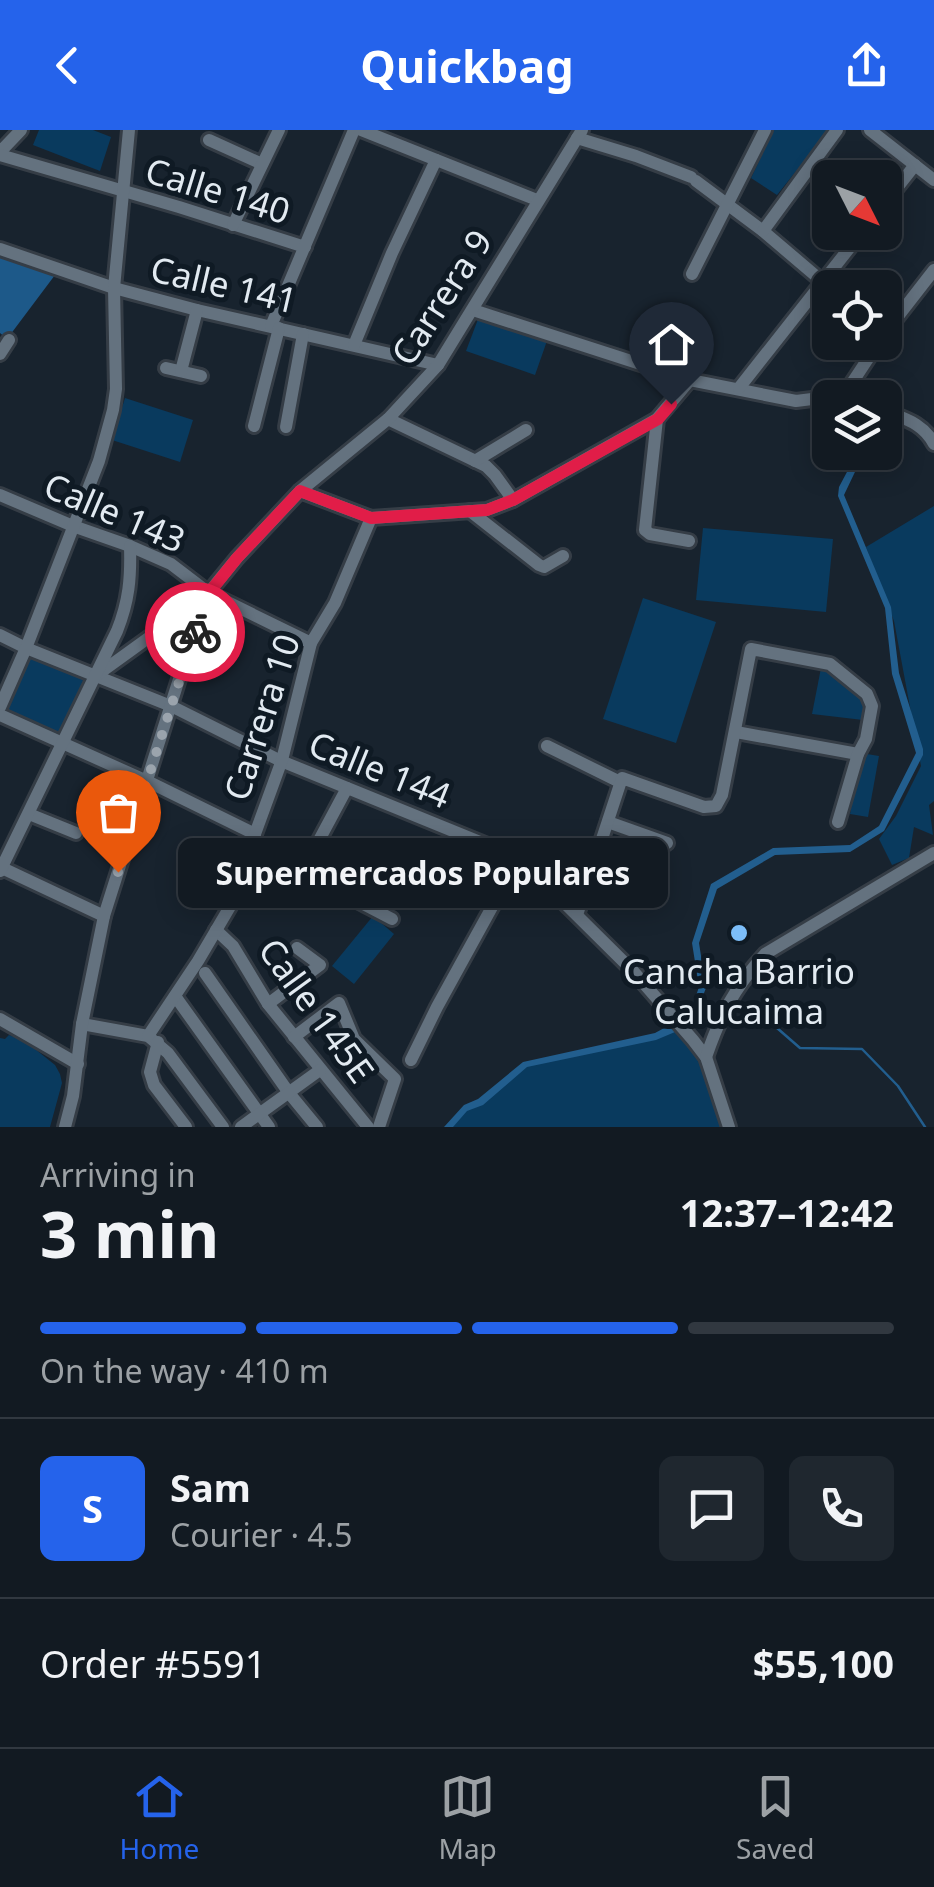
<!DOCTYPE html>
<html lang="en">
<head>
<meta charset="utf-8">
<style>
  :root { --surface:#121a22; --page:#1f272f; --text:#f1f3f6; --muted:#9ca1a5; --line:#313840; --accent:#2563eb }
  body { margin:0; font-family:"Noto Sans",sans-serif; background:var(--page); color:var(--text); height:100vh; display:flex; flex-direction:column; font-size:38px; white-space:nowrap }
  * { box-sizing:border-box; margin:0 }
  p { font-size:32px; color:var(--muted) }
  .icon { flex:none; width:55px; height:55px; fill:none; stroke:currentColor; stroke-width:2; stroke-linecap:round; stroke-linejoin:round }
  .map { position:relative; height:997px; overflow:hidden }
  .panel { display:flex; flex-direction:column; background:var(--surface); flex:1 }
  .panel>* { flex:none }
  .needle { width:65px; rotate:132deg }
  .fabs { position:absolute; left:812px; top:30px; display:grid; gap:20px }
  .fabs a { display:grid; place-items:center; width:90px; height:90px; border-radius:15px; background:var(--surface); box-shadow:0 5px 25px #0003,0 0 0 2px var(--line); font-size:50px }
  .pin { position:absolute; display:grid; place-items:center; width:85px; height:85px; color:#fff; margin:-102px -42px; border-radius:50% 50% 50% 0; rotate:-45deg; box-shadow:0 0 10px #0007 }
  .pin .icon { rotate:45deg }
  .courier { position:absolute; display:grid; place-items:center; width:100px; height:100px; margin:-50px; border:8px solid #e11d48; border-radius:50%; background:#fff; color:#222; box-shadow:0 2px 12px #0007 }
  .bubble { position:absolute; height:70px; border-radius:15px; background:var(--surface); box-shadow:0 5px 25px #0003,0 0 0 2px var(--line); font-size:32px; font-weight:700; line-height:70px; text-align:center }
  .headline em { font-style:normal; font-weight:700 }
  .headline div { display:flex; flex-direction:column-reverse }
  .headline { display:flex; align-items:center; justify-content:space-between; height:170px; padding:0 40px }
  h1 { font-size:65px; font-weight:700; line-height:75px }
  .bar { display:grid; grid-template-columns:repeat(4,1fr); gap:15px 10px; align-content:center; height:120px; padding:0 40px }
  .bar i { height:12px; border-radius:8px; background:var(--line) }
  .bar .active { background:var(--accent) }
  .bar p { grid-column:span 4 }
  .line { display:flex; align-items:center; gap:25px; padding:0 40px; border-top:2px solid var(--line) }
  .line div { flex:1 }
  .round { display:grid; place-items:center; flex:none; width:105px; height:105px; border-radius:15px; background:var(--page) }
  header { display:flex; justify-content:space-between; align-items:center; height:130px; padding:0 40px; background:var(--accent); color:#fff; font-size:45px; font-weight:700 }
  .tab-bar { display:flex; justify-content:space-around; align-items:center; height:140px; border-top:2px solid var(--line); background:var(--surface); font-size:28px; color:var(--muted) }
  .tab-bar a { display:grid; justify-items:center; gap:5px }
  .tab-bar .active { color:var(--accent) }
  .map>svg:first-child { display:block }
</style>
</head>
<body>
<header><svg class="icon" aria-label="back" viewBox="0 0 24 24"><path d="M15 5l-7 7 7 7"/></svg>Quickbag<svg class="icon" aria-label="share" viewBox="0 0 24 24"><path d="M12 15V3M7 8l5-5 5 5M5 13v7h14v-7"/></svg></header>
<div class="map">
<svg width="934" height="997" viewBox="0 0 934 997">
  <rect width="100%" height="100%" fill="#18232e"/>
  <!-- green -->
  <g fill="#093a5e">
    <path d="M39,0H93L111,7L100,41L33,15Z"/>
    <path d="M774,0H829L777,65L751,48Z"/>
    <path d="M480,184L548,208L535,245L466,221Z"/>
    <path d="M125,268L193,290L180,332L112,310Z"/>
    <path d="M934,376V671L929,675L933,705L914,697L909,728L892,735L879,709L896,686L921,636L894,491L866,417Z"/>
    <path d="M703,398L833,409L826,482L696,470Z"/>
    <path d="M643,468L716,492L676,613L603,589Z"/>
    <path d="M20,513L94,543L60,611L0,584V557Z"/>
    <path d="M821,538L836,541L865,567L863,590L812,584Z"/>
    <path d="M861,623L879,626L868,687L850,684Z"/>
    <path d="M373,786L394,804L354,854L332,836Z"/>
    <path d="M680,894L706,927L727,997H449L465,979L475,976L526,934L656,907Z"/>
    <path d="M9,905L25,911L55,935L60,944L62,953L50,997H0V908L5,909Z"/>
  </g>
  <!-- forest -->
  <path fill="#1d5989" d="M0,127L58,141L7,209L0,203Z"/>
  <!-- water -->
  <path fill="#225e8e" d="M857,323H864L844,365L891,477L899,543L923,619V625L884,701L850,722L775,725L717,759L699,813L706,858L697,881L675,902L656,910L527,937L483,975L467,981L453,997H444L464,975L478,969L523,932L655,903L677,891L692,877L699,857L692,813L711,754L773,718L850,715L879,696L916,623L892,544L885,478L838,366L839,357Z"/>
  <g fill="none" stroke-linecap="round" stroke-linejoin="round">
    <!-- stream -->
    <g stroke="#225e8e" stroke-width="2.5">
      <path d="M725,892L769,891L800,918L862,919L898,956L925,997"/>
      <path d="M685,894L712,893"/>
    </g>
    <defs>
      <g id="minor">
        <path d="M361,0L537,70"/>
        <path d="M870,0L934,50"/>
        <path d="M577,8L636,26L691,47"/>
        <path d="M209,10L262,34"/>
        <path d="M0,22L21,0"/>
        <path d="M0,25L179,77L305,117"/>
        <path d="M696,51L763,101L830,158"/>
        <path d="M885,73L915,35"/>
        <path d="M233,95L279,0"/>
        <path d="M763,101L837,0"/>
        <path d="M0,119L114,158L197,180L438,235"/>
        <path d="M692,144L765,0"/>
        <path d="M473,180L690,250L796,271L844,265L850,268"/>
        <path d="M271,196L354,0"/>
        <path d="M885,203L934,140"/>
        <path d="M354,215L392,123L436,30"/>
        <path d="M0,224L9,210"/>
        <path d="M166,238L201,246"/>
        <path d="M181,241L197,180"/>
        <path d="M739,258L862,102"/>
        <path d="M844,265L879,212"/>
        <path d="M885,281C905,289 923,293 934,314"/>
        <path d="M388,289L486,336L495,345L513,370"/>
        <path d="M657,289L645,400L650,404L689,411"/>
        <path d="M254,296L279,198"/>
        <path d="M286,297L303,204"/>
        <path d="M475,331L526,300"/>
        <path d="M300,361L371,388L487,380L513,370L657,289L690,250"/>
        <path d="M0,365L73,396L130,416L171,434L209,463L311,513"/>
        <path d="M470,381L539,435L544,437L563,426"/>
        <path d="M0,505L26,518L171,576L281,631L519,728L633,841L693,910L706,927L729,997"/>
        <path d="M97,545L205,467"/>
        <path d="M0,577L26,518L99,331L113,280L116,259L114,158L129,0"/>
        <path d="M0,585L147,651L255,704"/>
        <path d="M736,602L858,624"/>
        <path d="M547,616L620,652"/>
        <path d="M29,684L76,703"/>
        <path d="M608,692L667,713"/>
        <path d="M252,716L392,789"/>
        <path d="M0,737L104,786"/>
        <path d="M0,741L117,501C129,471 131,448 130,416"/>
        <path d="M302,742L347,658"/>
        <path d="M577,785L622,648L704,677L716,676L722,665L751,519L830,534L867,564L872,576L866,609L858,624L838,692"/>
        <path d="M216,800L233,816L268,874L368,997"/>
        <path d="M205,843L289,963L317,997"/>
        <path d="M175,866L269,997"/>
        <path d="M268,874L320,835L297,818"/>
        <path d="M0,889L78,934"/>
        <path d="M82,894L148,906L168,923L223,997"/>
        <path d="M148,906L198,831L238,763L255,704L282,630L311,513L335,473L371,388"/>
        <path d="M294,907L339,873L354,909L395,949L379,997"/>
        <path d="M158,912L150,942L154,955L186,997"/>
        <path d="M706,927C721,884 734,858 765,824L934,723"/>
        <path d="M411,930L437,877L519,728"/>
        <path d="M65,997L73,966L82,894L104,786L205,467L237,428L300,361L388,289L438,235L582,0"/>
        <path d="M241,997L320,940"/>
      </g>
    </defs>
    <!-- minor casing -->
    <use href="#minor" stroke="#353d46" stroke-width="18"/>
    <!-- minor -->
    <use href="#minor" stroke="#64727f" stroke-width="12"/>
  </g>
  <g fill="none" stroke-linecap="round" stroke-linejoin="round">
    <!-- done -->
    <path stroke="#9ba4ad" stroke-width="10" stroke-dasharray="0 18" d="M118,742L195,502"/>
    <!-- route -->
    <path stroke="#e11d48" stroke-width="12" d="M195,502L209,463L237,428L300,361L371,388L487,380L513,370L658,289L671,274"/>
  </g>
  <!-- markers -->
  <circle fill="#7cbef9" stroke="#0f1a24" stroke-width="4" cx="739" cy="803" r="10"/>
  <g text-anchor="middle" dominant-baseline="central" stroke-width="10" stroke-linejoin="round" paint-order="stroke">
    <!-- street labels -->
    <g font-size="35" fill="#e2eaf1" stroke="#0f1a24">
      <text transform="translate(218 60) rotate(17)">Calle 140</text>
      <text transform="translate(224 154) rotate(13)">Calle 141</text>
      <text transform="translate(441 167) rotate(-57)">Carrera 9</text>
      <text transform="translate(115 382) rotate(23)">Calle 143</text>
      <text transform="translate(261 587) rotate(-72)">Carrera 10</text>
      <text transform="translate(380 639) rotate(22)">Calle 144</text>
      <text transform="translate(317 880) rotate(54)">Calle 145E</text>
    </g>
    <!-- poi labels -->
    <g font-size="35" fill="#e2eaf1" stroke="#0f1a24">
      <text x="739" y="840">Cancha Barrio<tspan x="739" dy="40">Calucaima</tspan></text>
    </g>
  </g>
</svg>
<div class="fabs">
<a><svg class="needle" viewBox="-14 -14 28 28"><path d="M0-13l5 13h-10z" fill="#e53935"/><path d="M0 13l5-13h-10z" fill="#9ca1a5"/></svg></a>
<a><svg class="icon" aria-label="locate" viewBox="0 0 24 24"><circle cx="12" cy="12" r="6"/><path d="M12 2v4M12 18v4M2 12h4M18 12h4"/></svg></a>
<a><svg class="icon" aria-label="layers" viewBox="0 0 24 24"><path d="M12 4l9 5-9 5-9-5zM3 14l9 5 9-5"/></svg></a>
</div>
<div class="pin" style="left:118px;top:742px;background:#ea580c"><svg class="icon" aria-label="bag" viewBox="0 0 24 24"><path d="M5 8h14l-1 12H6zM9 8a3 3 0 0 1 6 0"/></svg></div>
<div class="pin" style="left:671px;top:274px;background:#1f2937"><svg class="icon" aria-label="home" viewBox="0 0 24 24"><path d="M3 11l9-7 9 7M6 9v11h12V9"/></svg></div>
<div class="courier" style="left:195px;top:502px"><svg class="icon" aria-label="bike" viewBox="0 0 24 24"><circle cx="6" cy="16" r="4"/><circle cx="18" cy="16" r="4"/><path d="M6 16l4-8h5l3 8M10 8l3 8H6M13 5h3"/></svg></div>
<div class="bubble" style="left:178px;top:708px;width:490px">Supermercados Populares</div>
</div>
<section class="panel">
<div class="headline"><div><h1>3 min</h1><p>Arriving in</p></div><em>12:37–12:42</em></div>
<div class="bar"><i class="active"></i><i class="active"></i><i class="active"></i><i></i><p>On the way · 410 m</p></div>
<div class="line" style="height:180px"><b class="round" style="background:var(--accent);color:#fff">S</b><div><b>Sam</b><p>Courier · 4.5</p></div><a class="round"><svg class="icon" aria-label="chat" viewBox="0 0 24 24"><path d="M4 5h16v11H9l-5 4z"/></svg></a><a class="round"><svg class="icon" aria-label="phone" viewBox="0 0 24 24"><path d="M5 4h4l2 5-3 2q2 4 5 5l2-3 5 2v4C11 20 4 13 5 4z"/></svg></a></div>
<div class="line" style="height:130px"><div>Order #5591</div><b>$55,100</b></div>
</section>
<nav class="tab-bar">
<a class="active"><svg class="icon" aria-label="home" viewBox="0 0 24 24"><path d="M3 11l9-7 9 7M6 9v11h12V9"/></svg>Home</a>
<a><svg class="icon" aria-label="map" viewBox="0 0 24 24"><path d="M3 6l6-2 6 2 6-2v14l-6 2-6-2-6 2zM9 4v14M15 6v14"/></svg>Map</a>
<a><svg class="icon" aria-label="saved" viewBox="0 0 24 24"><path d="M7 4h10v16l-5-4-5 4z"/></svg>Saved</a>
</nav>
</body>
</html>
